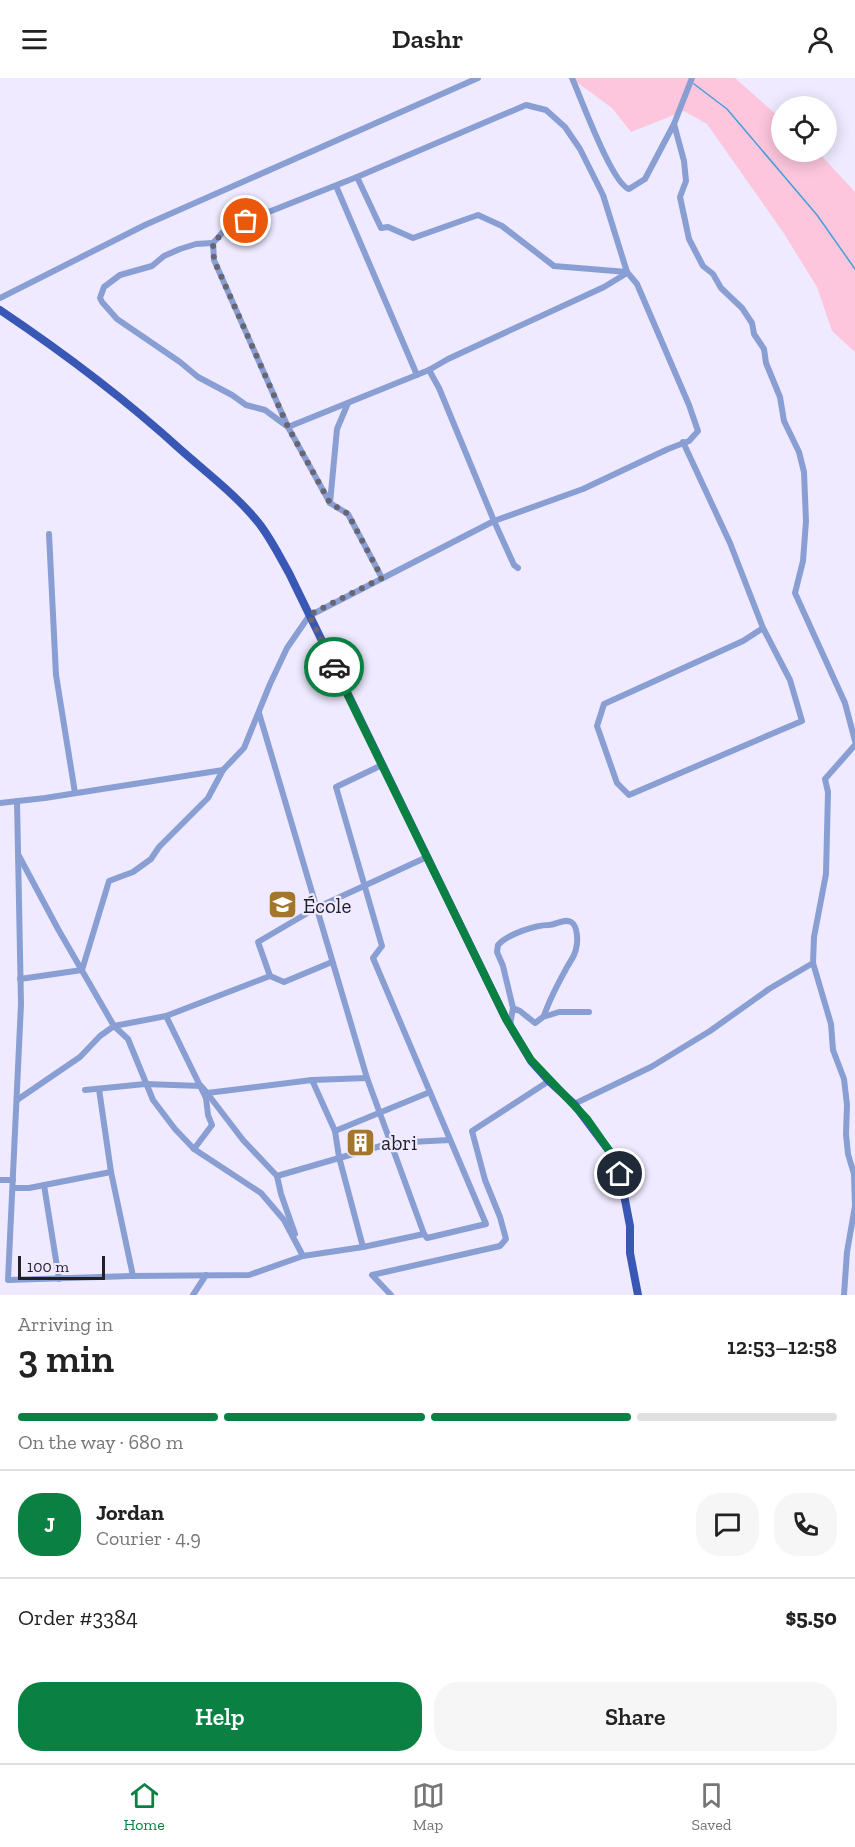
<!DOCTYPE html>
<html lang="en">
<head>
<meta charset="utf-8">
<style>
  :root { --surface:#fff; --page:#f6f6f6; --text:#222; --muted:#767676; --line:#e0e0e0; --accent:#0b8043 }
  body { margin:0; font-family:"Zilla Slab",serif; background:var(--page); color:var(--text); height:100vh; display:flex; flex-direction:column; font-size:22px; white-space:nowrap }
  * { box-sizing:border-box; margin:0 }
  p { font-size:20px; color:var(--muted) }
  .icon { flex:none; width:33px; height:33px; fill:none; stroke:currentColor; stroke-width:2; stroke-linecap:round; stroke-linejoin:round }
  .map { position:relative; height:1217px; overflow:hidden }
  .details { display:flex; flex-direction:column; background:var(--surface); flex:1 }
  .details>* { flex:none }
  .buttons { position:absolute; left:771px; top:18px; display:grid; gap:12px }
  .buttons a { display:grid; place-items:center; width:66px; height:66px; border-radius:50%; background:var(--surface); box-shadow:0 3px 15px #0003; font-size:30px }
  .scale { position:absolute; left:18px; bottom:15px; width:87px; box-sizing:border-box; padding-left:6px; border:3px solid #211f28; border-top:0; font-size:16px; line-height:21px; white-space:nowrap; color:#211f28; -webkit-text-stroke:4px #efeaff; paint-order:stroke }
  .pin { position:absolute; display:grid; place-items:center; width:51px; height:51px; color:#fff; margin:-26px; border:3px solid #fff; border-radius:50%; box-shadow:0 2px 6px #0007 }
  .courier { position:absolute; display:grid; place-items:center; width:60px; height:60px; margin:-30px; border:4px solid #0b8043; border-radius:50%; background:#fff; color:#222; box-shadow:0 2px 8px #0007 }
  .head em { font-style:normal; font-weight:600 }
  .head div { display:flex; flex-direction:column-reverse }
  .head { display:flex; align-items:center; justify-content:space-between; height:102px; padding:0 18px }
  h1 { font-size:39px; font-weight:600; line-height:45px }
  .bar { display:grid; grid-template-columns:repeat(4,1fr); gap:9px 6px; align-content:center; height:72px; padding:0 18px }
  .bar i { height:8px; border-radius:4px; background:var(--line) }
  .bar .selected { background:var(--accent) }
  .bar p { grid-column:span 4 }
  .line { display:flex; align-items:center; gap:15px; padding:0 18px; border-top:2px solid var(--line) }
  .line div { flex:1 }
  .round { display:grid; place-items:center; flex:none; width:63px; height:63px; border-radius:24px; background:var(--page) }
  .primary-button { display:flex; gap:12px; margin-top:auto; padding:12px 18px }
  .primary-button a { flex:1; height:69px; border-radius:24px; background:var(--accent); color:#fff; font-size:24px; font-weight:600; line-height:69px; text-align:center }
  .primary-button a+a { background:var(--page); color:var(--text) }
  header { display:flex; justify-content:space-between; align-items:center; height:78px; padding:0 18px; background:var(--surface); font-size:27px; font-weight:600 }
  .tab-bar { display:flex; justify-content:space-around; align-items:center; height:84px; border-top:2px solid var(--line); background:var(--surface); font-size:16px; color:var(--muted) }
  .tab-bar a { display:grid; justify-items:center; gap:3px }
  .tab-bar .selected { color:var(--accent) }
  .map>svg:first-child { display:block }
</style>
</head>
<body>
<header><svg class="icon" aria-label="menu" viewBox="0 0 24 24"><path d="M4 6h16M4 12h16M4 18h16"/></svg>Dashr<svg class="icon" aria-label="person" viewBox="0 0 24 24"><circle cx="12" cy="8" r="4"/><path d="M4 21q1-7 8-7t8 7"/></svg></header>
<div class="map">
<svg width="855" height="1217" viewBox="0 0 855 1217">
  <rect width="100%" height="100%" fill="#efeaff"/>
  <!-- green -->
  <path fill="#fdc6dd" d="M571,0H735L781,41L782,74H818L855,114V274L832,253L817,209L783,154L707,46L684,33L631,54L612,30Z"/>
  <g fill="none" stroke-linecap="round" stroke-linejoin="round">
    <!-- stream -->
    <path stroke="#43a0d8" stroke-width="1.5" d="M694,6L727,31L817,137L855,191"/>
    <!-- minor -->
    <g stroke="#899fd4" stroke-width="6">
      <path d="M572,0C581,20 612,106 629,111L645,101L674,46L692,0"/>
      <path d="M674,46L684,83L686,103L680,119L689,161L703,188L713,196L721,210L742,230L752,245L754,256L764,271L766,285L780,319L784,343L799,374L804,394L806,443L803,483L795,515L845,625L855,663"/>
      <path d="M336,108L417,297"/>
      <path d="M213,165L196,166L180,171L164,178L152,188L120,197L104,209L100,220L102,224L117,241L180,284L198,299L232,317L246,327L265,332L288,349"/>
      <path d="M0,220L145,147L478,0"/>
      <path d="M429,292L439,310L494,443L514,487L518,490"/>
      <path d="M288,349L214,182L213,165L223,154L246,143L357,99L381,150L388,149L413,160L478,137L502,148L554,188L627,194"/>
      <path d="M683,364L730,465L763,550L743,563L604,626L597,648L617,705L629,717L802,643L790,602L763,550"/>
      <path d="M330,425L337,351L348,325"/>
      <path d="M49,456L56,597L75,715"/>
      <path d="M382,500L348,436L330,425L288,349L429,292L448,281L604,209L627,195"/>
      <path d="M259,635L367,1000L424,1156"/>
      <path d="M855,667L825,701L828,714L826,796L814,859L813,885L831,946L833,972L844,1001L847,1027L846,1056L848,1076L854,1096L855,1128"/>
      <path d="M17,723L21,926L8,1202L131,1198L249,1197L303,1178L363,1169L424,1156L427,1160L486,1146L373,880L382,868L336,709L382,687"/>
      <path d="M0,725L45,720L223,692L244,670L270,606L287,570L309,538L494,443L583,411L668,371L689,363L698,353L689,327L637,206L627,194L603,117L580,71L565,49L546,32L526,27L357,99"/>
      <path d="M19,778L58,851L114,948L128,961L153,1022L175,1051L194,1071L261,1115L284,1142L303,1178"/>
      <path d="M270,898L258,864L316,830L427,779"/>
      <path d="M20,901L82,892L109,803L133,794L151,781L159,769L208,720L223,692"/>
      <path d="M513,930L503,888L497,874L498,867C508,856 535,847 549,847C556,847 564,840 571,844C578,848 578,864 576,871C575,878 569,885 566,891C558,906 549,922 544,938"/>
      <path d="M166,938L206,1020L208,1037L212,1047L194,1071"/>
      <path d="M510,947L513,930L520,933L535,945L543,939L559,934H589"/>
      <path d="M312,1002L335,1053L339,1079L363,1169"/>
      <path d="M99,1011L111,1094L133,1198"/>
      <path d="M85,1012L145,1006L201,1008L207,1015L312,1002L367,1000"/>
      <path d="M207,1015L243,1062L277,1098L281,1116L295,1156"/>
      <path d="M17,1022L80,979L100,958L114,948L166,938L270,898L284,904L332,884"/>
      <path d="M574,1026L651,989L710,953L769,911L813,885"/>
      <path d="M335,1053L430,1014"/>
      <path d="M277,1098L391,1065L450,1062"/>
      <path d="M0,1102H13"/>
      <path d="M44,1107L59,1201"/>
      <path d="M13,1110H29L111,1094"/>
      <path d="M193,1217L206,1197"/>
      <path d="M391,1217L372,1197L500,1168L506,1161L500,1139L485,1102L472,1053L549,1003"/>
      <path d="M844,1217L847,1174L855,1128"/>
    </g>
    <!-- major -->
    <path stroke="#3958b6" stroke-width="8" d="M0,232C64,275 124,320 181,372C208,396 239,419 261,448C272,463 280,479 289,495L506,941L531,983L549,1003L574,1026L613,1078L620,1096L630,1148V1175L638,1217"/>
  </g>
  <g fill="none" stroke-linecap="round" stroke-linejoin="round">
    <!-- done -->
    <path stroke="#696673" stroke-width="6" stroke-dasharray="0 10.8" d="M246,143L224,154L213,165L214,182L288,349L330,425L348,436L382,500L309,537L334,589"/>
    <!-- route -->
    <path stroke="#0b8043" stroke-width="8" d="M334,589L506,941L531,982L587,1041L613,1078L620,1096"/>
  </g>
  <!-- icons -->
  <defs>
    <symbol id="school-square" viewBox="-11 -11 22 22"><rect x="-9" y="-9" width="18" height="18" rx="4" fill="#a47629" stroke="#efeaff"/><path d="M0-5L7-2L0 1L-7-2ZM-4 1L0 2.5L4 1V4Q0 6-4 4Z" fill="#fff"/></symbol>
    <symbol id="building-square" viewBox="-11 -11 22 22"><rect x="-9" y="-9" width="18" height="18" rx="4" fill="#a47629" stroke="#efeaff"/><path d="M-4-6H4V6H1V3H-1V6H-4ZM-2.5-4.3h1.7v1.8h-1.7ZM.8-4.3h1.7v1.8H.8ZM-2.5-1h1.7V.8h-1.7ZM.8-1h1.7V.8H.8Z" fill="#fff"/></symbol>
  </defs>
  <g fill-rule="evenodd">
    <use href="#school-square" x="266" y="810" width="33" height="33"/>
    <use href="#building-square" x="344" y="1048" width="33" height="33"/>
  </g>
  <g text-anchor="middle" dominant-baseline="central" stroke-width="4.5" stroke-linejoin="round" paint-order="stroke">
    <!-- poi labels -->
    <g font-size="21" fill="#211f28" stroke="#efeaff" text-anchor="start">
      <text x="303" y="827">École</text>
      <text x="381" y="1064">abri</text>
    </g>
  </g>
</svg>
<div class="buttons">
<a><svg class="icon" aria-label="locate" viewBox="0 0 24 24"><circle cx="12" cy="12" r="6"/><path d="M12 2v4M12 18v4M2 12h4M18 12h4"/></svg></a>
</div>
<div class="scale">100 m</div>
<div class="pin" style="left:246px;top:143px;background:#ea580c"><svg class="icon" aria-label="bag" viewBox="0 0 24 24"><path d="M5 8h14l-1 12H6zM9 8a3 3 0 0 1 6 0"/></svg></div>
<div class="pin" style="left:620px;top:1096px;background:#1f2937"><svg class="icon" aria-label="home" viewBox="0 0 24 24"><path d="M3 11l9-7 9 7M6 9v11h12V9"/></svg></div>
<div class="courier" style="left:334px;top:589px"><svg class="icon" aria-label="car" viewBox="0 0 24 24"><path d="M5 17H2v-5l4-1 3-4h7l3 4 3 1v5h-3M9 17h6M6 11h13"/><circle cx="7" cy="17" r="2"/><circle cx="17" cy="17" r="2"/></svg></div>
</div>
<section class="details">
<div class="head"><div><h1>3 min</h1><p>Arriving in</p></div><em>12:53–12:58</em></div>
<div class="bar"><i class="selected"></i><i class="selected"></i><i class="selected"></i><i></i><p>On the way · 680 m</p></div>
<div class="line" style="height:108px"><b class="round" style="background:var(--accent);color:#fff">J</b><div><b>Jordan</b><p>Courier · 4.9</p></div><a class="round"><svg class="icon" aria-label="chat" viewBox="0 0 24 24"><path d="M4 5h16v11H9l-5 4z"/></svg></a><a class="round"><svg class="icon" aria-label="phone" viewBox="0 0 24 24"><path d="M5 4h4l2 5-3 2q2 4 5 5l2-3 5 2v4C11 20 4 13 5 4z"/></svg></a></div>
<div class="line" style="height:78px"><div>Order #3384</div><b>$5.50</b></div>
<div class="primary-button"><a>Help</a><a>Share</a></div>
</section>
<nav class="tab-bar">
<a class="selected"><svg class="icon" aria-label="home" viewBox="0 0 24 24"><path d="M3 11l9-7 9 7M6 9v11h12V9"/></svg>Home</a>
<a><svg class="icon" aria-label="map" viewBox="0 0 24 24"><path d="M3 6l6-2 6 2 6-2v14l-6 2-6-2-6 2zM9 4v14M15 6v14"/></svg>Map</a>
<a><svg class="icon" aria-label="saved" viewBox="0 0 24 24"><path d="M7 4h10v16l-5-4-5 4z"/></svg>Saved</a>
</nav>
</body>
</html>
